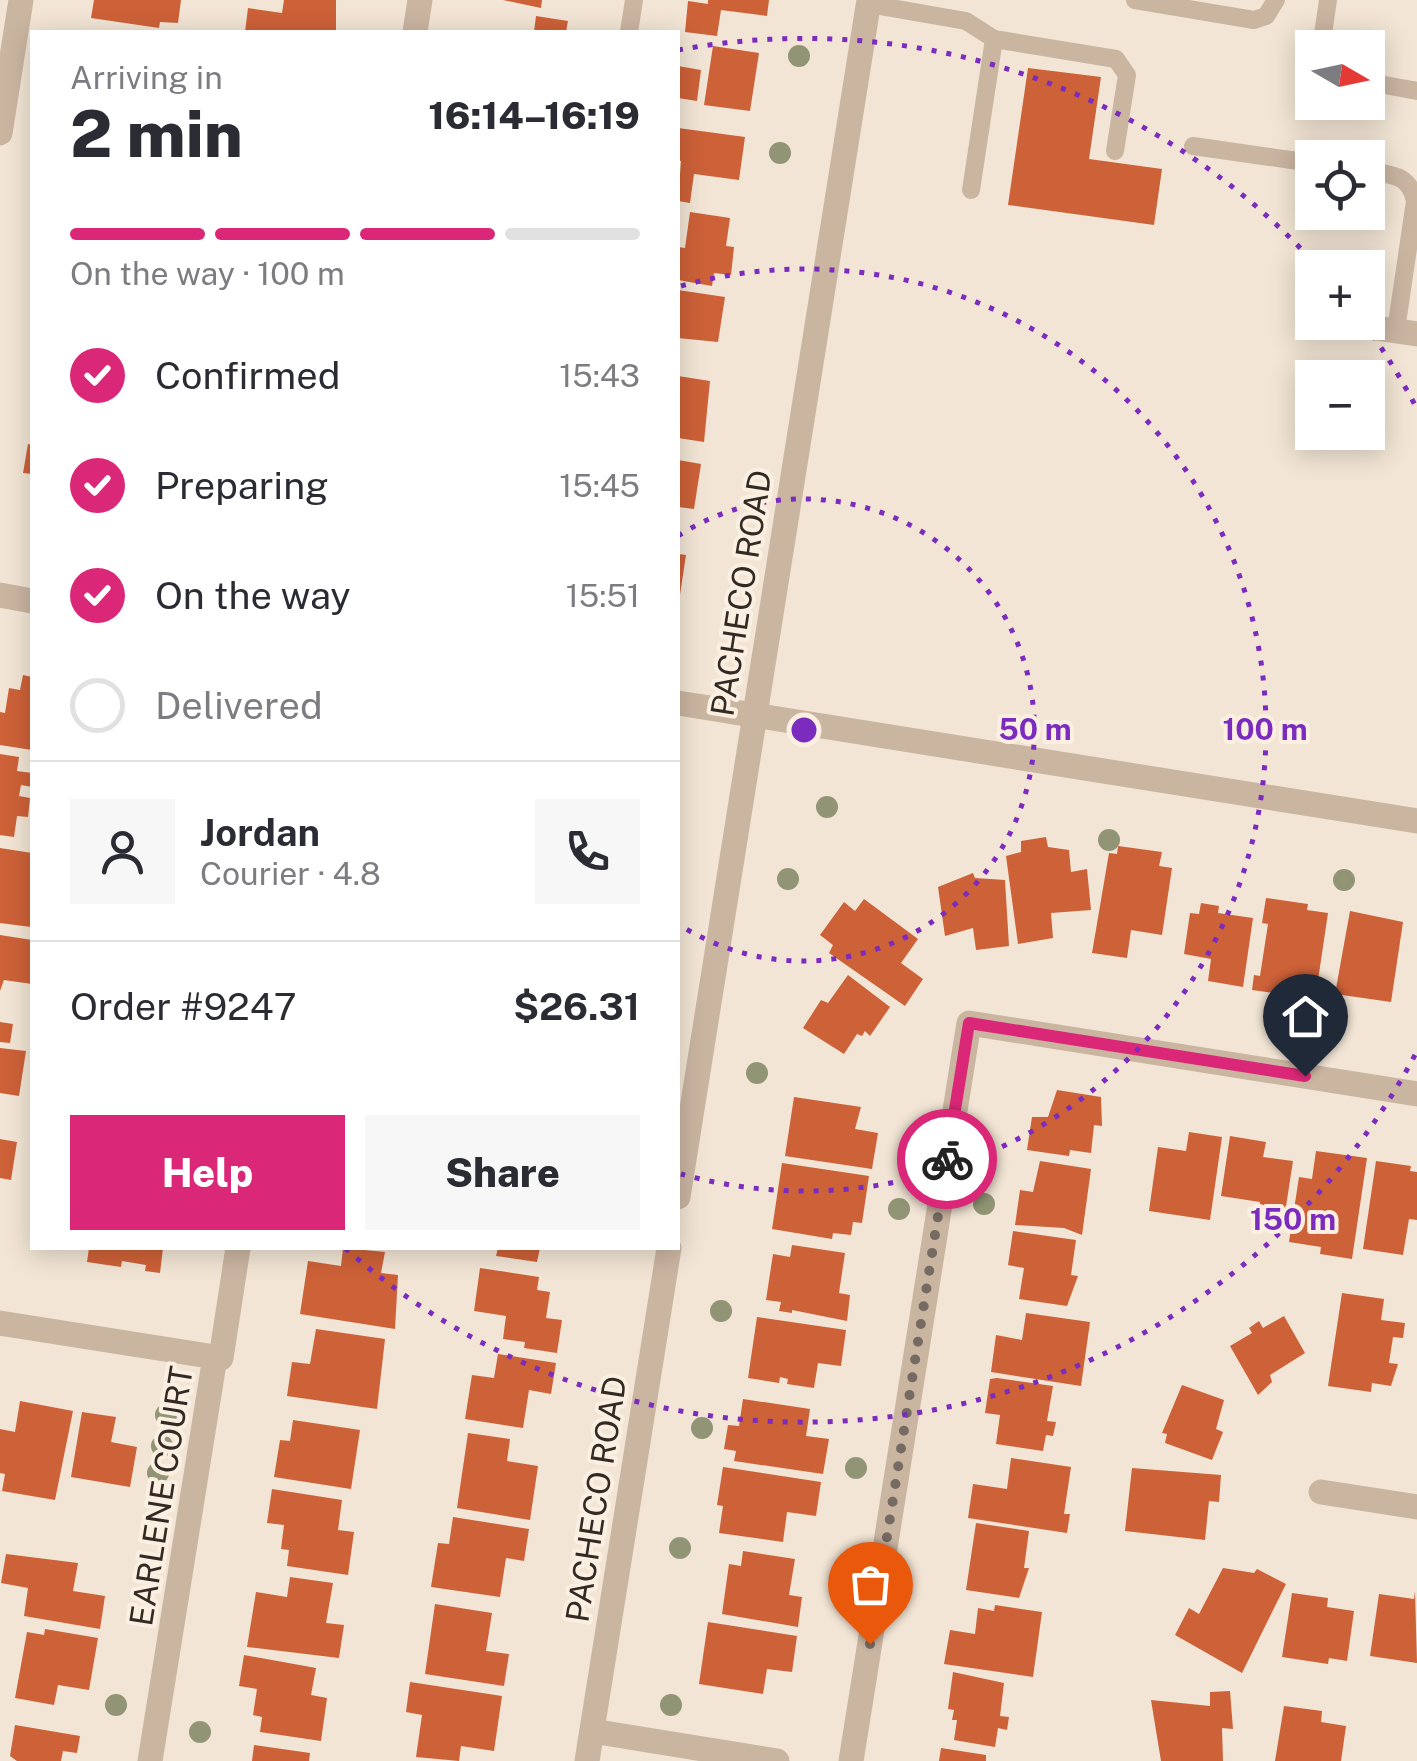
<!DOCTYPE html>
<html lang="en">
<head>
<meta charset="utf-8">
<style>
  :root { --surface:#fff; --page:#f7f7f7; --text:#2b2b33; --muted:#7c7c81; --line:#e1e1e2; --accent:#db2777 }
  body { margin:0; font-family:"Public Sans",sans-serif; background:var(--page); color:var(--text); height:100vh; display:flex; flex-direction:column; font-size:38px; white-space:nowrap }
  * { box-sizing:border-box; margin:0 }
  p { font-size:32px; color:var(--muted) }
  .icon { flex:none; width:55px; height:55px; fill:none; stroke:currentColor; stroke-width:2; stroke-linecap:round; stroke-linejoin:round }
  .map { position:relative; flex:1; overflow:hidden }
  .side { position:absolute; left:30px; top:30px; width:650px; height:1220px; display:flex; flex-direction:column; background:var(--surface); border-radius:0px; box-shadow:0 5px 25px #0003 }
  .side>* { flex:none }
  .needle { width:65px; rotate:99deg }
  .buttons { position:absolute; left:1295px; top:30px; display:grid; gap:20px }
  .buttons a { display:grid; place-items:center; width:90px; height:90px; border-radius:0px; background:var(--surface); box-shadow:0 5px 25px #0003; font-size:50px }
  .pin { position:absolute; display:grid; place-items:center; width:85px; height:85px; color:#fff; margin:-102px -42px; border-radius:50% 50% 50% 0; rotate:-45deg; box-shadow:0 0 10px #0007 }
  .pin .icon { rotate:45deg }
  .courier { position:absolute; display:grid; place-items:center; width:100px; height:100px; margin:-50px; border:8px solid #db2777; border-radius:50%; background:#fff; color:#222; box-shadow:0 2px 12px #0007 }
  .overview em { font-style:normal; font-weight:800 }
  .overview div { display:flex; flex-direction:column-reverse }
  .overview { display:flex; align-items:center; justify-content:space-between; height:170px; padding:0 40px }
  h1 { font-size:65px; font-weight:800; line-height:75px }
  .bar { display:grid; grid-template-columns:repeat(4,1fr); gap:15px 10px; align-content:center; height:120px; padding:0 40px }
  .bar i { height:12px; border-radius:8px; background:var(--line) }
  .bar .active { background:var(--accent) }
  .bar p { grid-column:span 4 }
  .line { display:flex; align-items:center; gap:25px; padding:0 40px; border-top:2px solid var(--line) }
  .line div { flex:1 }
  .round { display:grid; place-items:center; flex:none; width:105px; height:105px; border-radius:0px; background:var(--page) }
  ol { padding:0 40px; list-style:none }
  li { display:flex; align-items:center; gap:30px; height:110px }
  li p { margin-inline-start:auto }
  li .icon { padding:10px; border-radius:50%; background:var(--accent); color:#fff; stroke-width:4 }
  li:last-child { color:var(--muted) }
  li i { width:55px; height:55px; border:5px solid var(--line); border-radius:50% }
  .action { display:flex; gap:20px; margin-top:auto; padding:20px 40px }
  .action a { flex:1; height:115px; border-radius:0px; background:var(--accent); color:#fff; font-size:40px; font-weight:800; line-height:115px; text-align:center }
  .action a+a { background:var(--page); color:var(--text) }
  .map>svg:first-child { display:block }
</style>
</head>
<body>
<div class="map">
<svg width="1417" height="1761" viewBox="0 0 1417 1761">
  <rect width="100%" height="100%" fill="#f2e5d5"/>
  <!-- building -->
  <g fill="#cd6138">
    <path d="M94,0H181L178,23L160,22L159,28L91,18Z"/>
    <path d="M284,0H336V32H245L248,8L282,13Z"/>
    <path d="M503,0H542L541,8Z"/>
    <path d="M708,0H769L767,16L721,10L717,36L685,32L688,1L708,4Z"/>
    <path d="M536,16L568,21L566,32H534Z"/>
    <path d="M713,46L759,53L750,111L704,105Z"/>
    <path d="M678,66L701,70L697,101L678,98Z"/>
    <path d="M1028,68L1101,77L1089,159L1162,169L1154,225L1008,205Z"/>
    <path d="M678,128L745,137L739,180L694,174L690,203L678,201L681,161L678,160Z"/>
    <path d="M690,212L730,218L726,246L734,247L731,275L714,273L712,286L678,280V247L685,248Z"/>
    <path d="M678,290L725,297L718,342L678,338Z"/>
    <path d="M678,376L710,381L704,442L678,438Z"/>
    <path d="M28,444L32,445V474L23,473Z"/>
    <path d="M678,460L701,464L694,509L678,507Z"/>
    <path d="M678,554L686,555L680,595H678Z"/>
    <path d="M23,675L32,677V750L0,745V712L5,713L9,688L20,690Z"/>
    <path d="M0,754L19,757L17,771L32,773V787L21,785L19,796L30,798L28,817L17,816L14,837L0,835Z"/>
    <path d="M1046,837L1048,847L1069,850L1071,872L1087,869L1091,910L1051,913L1053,938L1018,944L1006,856L1021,852V841Z"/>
    <path d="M1118,846L1162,852L1159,866L1172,868L1162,935L1131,930L1127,958L1092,953L1109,853L1117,854Z"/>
    <path d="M0,848L32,853L31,927L0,923Z"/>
    <path d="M973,873L975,878L1005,880L1009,946L976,950L973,928L945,936L938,887Z"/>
    <path d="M1266,898L1308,904L1307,910L1328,913L1317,987L1297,983L1296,992L1283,990L1282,994L1252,990L1254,975L1260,976L1268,924L1262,923Z"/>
    <path d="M864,899L918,939L901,963L923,979L905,1006L829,953L833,945L820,935L844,902L855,911Z"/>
    <path d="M1201,903L1219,906L1218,913L1253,918L1243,987L1208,981L1211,959L1184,954L1190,913L1199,914Z"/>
    <path d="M1350,911L1403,922L1391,1002L1335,994Z"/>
    <path d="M0,935L32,940V984L4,980L0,991Z"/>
    <path d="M848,975L890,1007L870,1036L865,1031L862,1036L857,1034L844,1054L803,1028L821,1000L828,1003Z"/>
    <path d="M0,1022L13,1024L10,1043L0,1042Z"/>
    <path d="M0,1048L26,1051L19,1096L0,1093Z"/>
    <path d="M1057,1090L1101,1097L1102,1126L1094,1125L1091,1153L1070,1150L1069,1156L1027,1150L1032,1117H1048Z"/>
    <path d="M794,1097L861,1107L855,1129L878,1133L872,1169L785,1156Z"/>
    <path d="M1189,1132L1222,1137L1210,1220L1149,1211L1158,1147L1186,1151Z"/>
    <path d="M1230,1136L1266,1142L1263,1157L1293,1161L1285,1213L1259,1209L1260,1202L1221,1196Z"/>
    <path d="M0,1139L17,1142L11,1180L0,1178Z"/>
    <path d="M1316,1151L1367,1158L1352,1259L1320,1254L1321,1247L1289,1242L1299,1177L1312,1179Z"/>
    <path d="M1040,1161L1091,1169L1082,1235L1064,1228L1015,1225L1020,1190L1033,1192Z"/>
    <path d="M1376,1161L1411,1166L1410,1171L1417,1172V1220L1409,1219L1403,1255L1363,1249Z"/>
    <path d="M782,1163L869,1176L862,1223L853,1222L851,1235L833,1233L832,1239L772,1229Z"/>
    <path d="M1013,1231L1076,1240L1071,1275L1078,1276L1067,1306L1019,1299L1024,1268L1008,1265Z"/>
    <path d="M792,1245L845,1253L839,1293L850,1295L847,1321L792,1310V1313L779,1311L781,1302L766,1300L773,1254L790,1257Z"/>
    <path d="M89,1248H163L160,1273L145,1271L146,1265L122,1261L121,1267L87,1262Z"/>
    <path d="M343,1248L385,1252L381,1273L398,1275L395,1329L300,1314L308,1261L341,1266Z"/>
    <path d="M498,1248H540L537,1262L496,1256Z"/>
    <path d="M480,1268L539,1277L537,1290L550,1292L546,1318L562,1320L557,1353L524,1348L525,1342L503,1339L506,1316L474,1311Z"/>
    <path d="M1342,1293L1384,1299L1381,1320L1405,1323L1403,1338L1393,1337L1389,1363L1398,1364L1391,1386L1372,1383L1371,1392L1328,1386Z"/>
    <path d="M1026,1313L1090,1322L1081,1386L991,1372L996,1335L1022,1340Z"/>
    <path d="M1284,1316L1305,1353L1270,1375L1272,1382L1258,1395L1230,1346L1252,1333L1249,1328L1259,1321L1263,1328Z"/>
    <path d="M757,1317L846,1330L841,1366L818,1363L814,1388L787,1384L788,1379L780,1377L779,1383L748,1378Z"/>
    <path d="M316,1329L385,1339L377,1409L287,1396L292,1362L310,1364Z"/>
    <path d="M498,1354L556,1363L551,1394L529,1390L523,1428L465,1419L472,1375L494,1378Z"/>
    <path d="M997,1378L1053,1386L1047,1421L1056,1422L1053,1436L1046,1435L1043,1451L996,1444L1000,1415L985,1413L990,1379Z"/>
    <path d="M1182,1385L1224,1400L1216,1429L1223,1432L1212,1460L1165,1443L1167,1434L1162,1433Z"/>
    <path d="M743,1399L810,1409L806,1436L829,1439L823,1474L734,1461L736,1451L724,1449L728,1425L739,1426Z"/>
    <path d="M20,1401L73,1411L55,1500L2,1491L5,1474L0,1473V1429L15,1432Z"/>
    <path d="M82,1412L116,1417L111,1442L137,1447L130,1487L71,1477Z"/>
    <path d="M293,1420L360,1430L351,1489L274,1477L280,1440L290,1441Z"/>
    <path d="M468,1433L510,1439L507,1461L538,1466L530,1520L457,1508Z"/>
    <path d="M1011,1458L1071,1467L1064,1514H1070L1067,1533L968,1518L973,1484L1007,1489Z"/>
    <path d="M723,1467L821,1482L816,1516L787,1512L783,1542L719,1533L723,1506L717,1505Z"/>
    <path d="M1132,1468L1221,1475L1219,1502L1209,1501L1205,1540L1125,1531Z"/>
    <path d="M272,1489L342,1500L338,1530L354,1532L348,1575L287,1566L289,1550L281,1549L284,1525L267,1523Z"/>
    <path d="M453,1517L529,1529L524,1561L506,1558L500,1597L431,1587L438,1543L449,1544Z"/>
    <path d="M976,1523L1029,1531L1024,1568H1029L1019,1598L966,1590Z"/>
    <path d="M743,1551L795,1559L789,1595L802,1597L798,1627L722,1614L729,1564L741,1566Z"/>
    <path d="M6,1554L78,1563L73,1591L105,1596L100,1629L24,1616L28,1588L1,1583Z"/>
    <path d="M1223,1568L1254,1573L1257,1569L1286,1584L1242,1673L1175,1635L1189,1608L1199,1614Z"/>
    <path d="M290,1577L333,1583L326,1623L344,1625L339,1658L247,1647L256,1592L287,1597Z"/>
    <path d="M1415,1591L1417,1663L1370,1656L1379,1594L1414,1599Z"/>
    <path d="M1292,1593L1328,1598L1327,1607L1354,1611L1347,1661L1329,1658L1328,1664L1282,1657Z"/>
    <path d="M435,1604L492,1613L486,1651L509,1654L504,1686L425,1674Z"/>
    <path d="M995,1605L1042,1612L1033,1677L944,1664L950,1630L975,1634L978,1608L994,1611Z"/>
    <path d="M708,1622L797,1636L792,1672L767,1669L763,1694L699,1684Z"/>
    <path d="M45,1629L98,1638L89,1690L58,1685L54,1705L15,1698L27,1632L44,1635Z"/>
    <path d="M244,1655L316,1668L311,1695L327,1698L321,1741L260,1732L262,1717L253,1715L257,1689L239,1686Z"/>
    <path d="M953,1672L1004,1683L1000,1716L1009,1717L1007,1730L998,1728L995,1747L954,1740L957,1720H952L954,1710L948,1709Z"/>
    <path d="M410,1682L502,1696L494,1751L461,1746L459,1761L416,1757L422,1715L406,1712Z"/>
    <path d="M1230,1691L1233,1729L1222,1728L1223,1761H1161L1151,1700L1210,1706V1692Z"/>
    <path d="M1284,1706L1322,1711L1321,1722L1346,1726L1341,1761H1275Z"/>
    <path d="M15,1725L80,1736L77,1753L63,1751L61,1761H17L10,1756Z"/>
    <path d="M254,1745L310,1753L309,1761H252Z"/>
    <path d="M941,1748L986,1755V1761H939Z"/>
  </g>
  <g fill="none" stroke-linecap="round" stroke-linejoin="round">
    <!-- service -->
    <g stroke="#cab5a1" stroke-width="18">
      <path d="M1135,0L1254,20L1266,16L1276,0"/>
      <path d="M868,4L966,21L994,39L971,190"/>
      <path d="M629,32L634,0"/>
      <path d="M994,39L1116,59L1127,75L1115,151"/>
      <path d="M1321,48L1328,0"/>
      <path d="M1368,82L1417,91"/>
      <path d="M1193,146L1312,163"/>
      <path d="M1368,171C1392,175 1409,174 1415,201L1396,330"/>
    </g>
    <!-- minor -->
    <g stroke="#cab5a1" stroke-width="25">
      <path d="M415,32L420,0"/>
      <path d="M0,133L21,0"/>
      <path d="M1362,326L1417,334"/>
      <path d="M0,1323L215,1357"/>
      <path d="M1321,1492L1417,1507"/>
      <path d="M592,1731L777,1761"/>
      <path d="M150,1761L215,1357L221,1358L238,1248"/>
      <path d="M851,1761L969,1023L1417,1094"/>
    </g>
    <!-- tertiary -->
    <g stroke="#cab5a1" stroke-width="25">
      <path d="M0,595L32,601"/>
      <path d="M678,703L1417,821"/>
      <path d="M678,1197L869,0"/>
      <path d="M587,1761L669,1248"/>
    </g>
  </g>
  <!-- trees -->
  <g fill="#919575">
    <circle cx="799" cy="56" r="11"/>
    <circle cx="780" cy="153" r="11"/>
    <circle cx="827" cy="807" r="11"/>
    <circle cx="1109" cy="840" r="11"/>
    <circle cx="788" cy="879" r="11"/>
    <circle cx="1344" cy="880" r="11"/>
    <circle cx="757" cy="1073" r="11"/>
    <circle cx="984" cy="1204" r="11"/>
    <circle cx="899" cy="1209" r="11"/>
    <circle cx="721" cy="1311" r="11"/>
    <circle cx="166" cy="1415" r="11"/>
    <circle cx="702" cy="1428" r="11"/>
    <circle cx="162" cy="1446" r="11"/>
    <circle cx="856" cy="1468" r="11"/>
    <circle cx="158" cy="1473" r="11"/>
    <circle cx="680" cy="1548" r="11"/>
    <circle cx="116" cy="1705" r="11"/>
    <circle cx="671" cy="1705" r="11"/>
    <circle cx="200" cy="1732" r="11"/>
  </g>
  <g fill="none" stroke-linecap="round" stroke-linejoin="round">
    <!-- done -->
    <path stroke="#766b62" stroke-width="10" stroke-dasharray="0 18" d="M870,1644L947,1159"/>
    <!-- route -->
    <path stroke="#db2777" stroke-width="12" d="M947,1159L969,1023L1305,1076"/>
  </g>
  <!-- distance rings -->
  <g fill="none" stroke="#7b2cbf" stroke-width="5" stroke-dasharray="5 10">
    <path d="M678 536A231 231 0 1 1 678 924"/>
    <path d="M681 286A461 461 0 1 1 681 1174"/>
    <path d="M1415 1055A692 692 0 0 1 345 1248M678 50A692 692 0 0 1 1318 267M1364 323A692 692 0 0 1 1415 405"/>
  </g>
  <g text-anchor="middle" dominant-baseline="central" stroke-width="8" stroke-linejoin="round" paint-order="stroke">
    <!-- street labels -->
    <g font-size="32" fill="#342a24" stroke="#faefe1">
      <text transform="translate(741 593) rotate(-81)">PACHECO ROAD</text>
      <text transform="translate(161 1496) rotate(-81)">EARLENE COURT</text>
      <text transform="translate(596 1499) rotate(-81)">PACHECO ROAD</text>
    </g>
  </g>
  <circle cx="804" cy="730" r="15" fill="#7b2cbf" stroke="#faefe1" stroke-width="5"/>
  <g font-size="30" text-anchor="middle" font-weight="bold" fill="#7b2cbf" stroke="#faefe1" stroke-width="8" stroke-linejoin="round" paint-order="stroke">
    <text x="1035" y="740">50 m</text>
    <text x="1265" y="740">100 m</text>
    <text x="1293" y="1230">150 m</text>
  </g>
</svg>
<div class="buttons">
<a><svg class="needle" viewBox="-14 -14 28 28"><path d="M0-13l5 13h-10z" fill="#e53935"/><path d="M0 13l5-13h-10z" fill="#7c7c81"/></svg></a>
<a><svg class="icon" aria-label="locate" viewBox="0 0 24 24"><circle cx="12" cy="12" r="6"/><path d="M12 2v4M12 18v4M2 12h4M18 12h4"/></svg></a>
<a>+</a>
<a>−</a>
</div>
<div class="pin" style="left:870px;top:1644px;background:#ea580c"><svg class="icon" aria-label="bag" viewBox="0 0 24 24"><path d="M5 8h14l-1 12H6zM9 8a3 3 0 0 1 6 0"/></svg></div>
<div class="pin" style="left:1305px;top:1076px;background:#1f2937"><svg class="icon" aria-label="home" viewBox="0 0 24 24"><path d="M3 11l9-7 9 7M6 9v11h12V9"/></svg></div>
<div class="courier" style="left:947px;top:1159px"><svg class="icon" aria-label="bike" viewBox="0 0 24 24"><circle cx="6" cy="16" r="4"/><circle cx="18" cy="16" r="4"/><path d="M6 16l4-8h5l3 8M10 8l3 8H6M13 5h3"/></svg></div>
<section class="side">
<div class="overview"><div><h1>2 min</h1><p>Arriving in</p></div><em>16:14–16:19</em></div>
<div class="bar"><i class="active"></i><i class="active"></i><i class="active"></i><i></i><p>On the way · 100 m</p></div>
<ol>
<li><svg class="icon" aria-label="check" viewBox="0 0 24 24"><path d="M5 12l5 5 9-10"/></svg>Confirmed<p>15:43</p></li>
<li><svg class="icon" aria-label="check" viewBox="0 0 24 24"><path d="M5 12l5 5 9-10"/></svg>Preparing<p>15:45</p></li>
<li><svg class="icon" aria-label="check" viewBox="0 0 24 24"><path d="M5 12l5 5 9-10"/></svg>On the way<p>15:51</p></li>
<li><i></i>Delivered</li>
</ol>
<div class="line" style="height:180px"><a class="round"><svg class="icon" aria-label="person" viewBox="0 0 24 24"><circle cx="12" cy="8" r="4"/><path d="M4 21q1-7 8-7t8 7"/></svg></a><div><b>Jordan</b><p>Courier · 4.8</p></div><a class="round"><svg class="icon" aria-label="phone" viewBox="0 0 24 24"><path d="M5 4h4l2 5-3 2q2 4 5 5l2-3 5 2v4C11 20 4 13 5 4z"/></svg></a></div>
<div class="line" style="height:130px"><div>Order #9247</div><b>$26.31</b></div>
<div class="action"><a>Help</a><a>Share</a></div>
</section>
</div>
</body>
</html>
